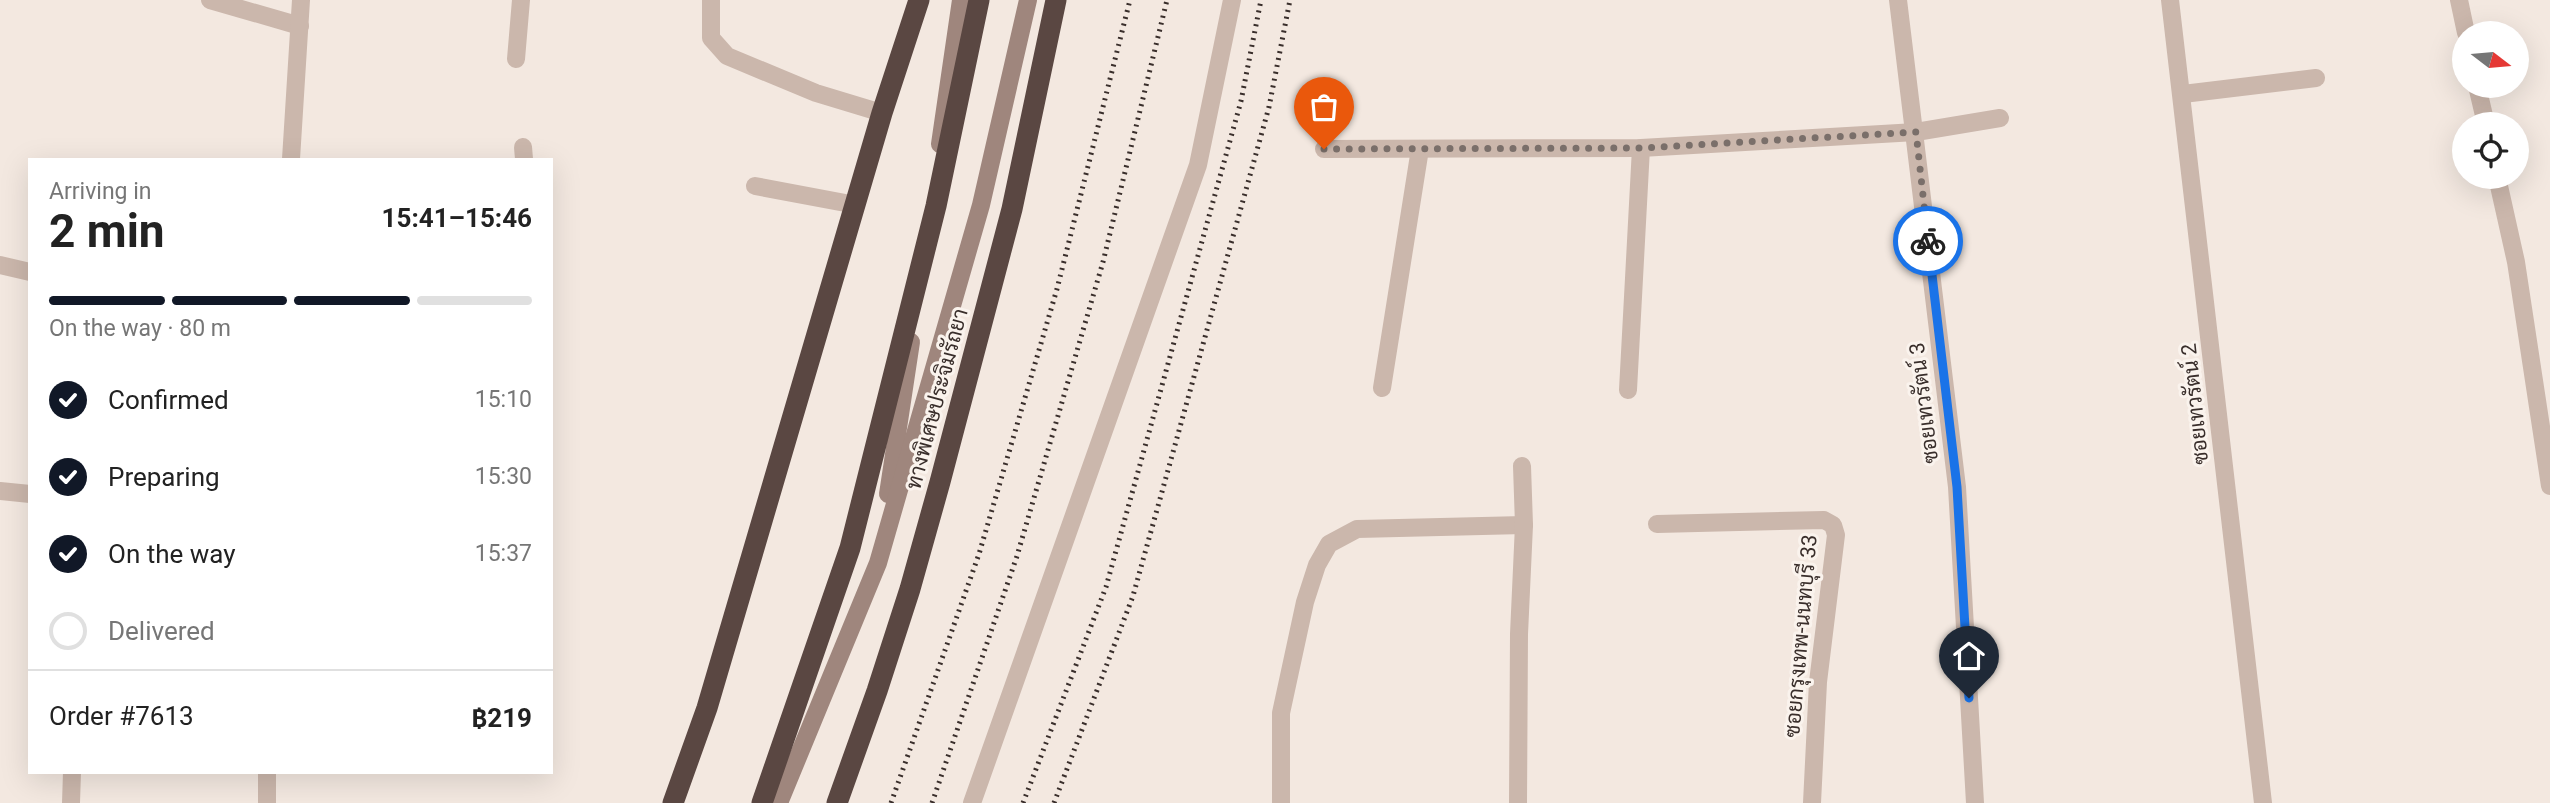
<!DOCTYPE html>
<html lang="en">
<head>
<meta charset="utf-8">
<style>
  :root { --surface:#fff; --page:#f2f2f2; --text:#222; --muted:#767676; --line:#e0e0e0; --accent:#111827 }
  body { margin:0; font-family:Roboto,Sarabun,sans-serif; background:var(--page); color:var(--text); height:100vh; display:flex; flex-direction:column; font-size:26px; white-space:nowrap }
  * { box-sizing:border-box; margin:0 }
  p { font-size:23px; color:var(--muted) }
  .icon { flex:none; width:38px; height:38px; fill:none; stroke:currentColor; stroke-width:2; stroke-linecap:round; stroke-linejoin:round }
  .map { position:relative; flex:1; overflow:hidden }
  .sheet { position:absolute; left:28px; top:158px; width:525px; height:616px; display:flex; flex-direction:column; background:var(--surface); border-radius:0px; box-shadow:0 7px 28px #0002 }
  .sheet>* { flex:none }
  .needle { width:46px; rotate:106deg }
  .fabs { position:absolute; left:2452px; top:21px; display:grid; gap:14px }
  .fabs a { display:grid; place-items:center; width:77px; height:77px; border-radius:50%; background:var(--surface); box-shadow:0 7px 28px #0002; font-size:35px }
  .pin { position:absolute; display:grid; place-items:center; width:60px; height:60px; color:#fff; margin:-72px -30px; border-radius:50% 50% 50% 0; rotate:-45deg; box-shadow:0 0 7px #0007 }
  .pin .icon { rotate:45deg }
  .courier { position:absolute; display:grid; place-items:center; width:70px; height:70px; margin:-35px; border:5px solid #1a73e8; border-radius:50%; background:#fff; color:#222; box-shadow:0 2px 9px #0007 }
  .headline em { font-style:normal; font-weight:700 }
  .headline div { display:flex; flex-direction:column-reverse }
  .headline { display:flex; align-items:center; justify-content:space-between; height:119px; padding:0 21px }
  h1 { font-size:46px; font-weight:700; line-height:52px }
  .bar { display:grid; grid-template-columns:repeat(4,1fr); gap:10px 7px; align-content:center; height:84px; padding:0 21px }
  .bar i { height:9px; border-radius:5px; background:var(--line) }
  .bar .on { background:var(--accent) }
  .bar p { grid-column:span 4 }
  .line { display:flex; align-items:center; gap:18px; padding:0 21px; border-top:2px solid var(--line) }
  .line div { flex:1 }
  ol { padding:0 21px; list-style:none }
  li { display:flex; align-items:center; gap:21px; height:77px }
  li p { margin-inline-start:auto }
  li .icon { padding:7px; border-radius:50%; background:var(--accent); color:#fff; stroke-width:4 }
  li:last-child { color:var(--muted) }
  li i { width:38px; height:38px; border:4px solid var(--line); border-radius:50% }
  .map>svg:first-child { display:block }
</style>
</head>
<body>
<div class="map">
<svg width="2550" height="803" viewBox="0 0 2550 803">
  <rect width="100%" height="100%" fill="#f3e8e0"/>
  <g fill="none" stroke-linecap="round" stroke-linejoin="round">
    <!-- lane -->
    <path stroke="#cbb7ac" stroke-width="18" d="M2183,94L2316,78"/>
    <!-- street -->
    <g stroke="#cbb7ac" stroke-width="18">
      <path d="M210,0L300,26"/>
      <path d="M711,0V38L727,56L816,93L882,113"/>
      <path d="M1898,0L1957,487L1975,803"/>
      <path d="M2170,0L2263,803"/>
      <path d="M2459,0L2466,33"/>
      <path d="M516,59L521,0"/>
      <path d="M2477,86L2486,124"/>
      <path d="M523,147L524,159"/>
      <path d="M1324,149L1641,148L1916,132L2000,118"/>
      <path d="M291,159L301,0"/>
      <path d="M2497,177L2516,262L2550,486"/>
      <path d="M755,186L856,205"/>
      <path d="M0,265L30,272"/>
      <path d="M1382,388L1420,149"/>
      <path d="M1628,390L1641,148"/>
      <path d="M0,491L30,494"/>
      <path d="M1657,524L1824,520L1833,525L1836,535L1818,682L1812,803"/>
      <path d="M71,803L72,772"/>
      <path d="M267,803V772"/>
      <path d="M972,803L1198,165L1232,0"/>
      <path d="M1281,803V713L1305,602L1317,565L1329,544L1357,529L1524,525"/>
      <path d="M1518,803L1519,634L1524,525L1522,466"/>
    </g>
    <!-- secondary -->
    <g stroke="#9f867d" stroke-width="18">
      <path d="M940,144L961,0"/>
      <path d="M888,494L911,342"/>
      <path d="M779,803L878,563L981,205L1028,0"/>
    </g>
    <!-- highway -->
    <g stroke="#5a4742" stroke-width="21">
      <path d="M673,803L707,708L882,113L919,0"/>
      <path d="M837,803L877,691L910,589L940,482L1012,209L1056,0"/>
    </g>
    <!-- rail -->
    <g stroke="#392e2b" stroke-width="5" stroke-dasharray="2 5" stroke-linecap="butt">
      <path d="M891,803L979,554L1057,289L1130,0"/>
      <path d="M932,803L1017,556L1103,262L1167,0"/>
      <path d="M1023,803L1106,587L1241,101L1261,0"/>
      <path d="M1054,803L1133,596L1269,107L1290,0"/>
    </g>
    <!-- highway-bridge -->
    <path stroke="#5a4742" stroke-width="21" d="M762,803L850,548L936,206L979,0"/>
  </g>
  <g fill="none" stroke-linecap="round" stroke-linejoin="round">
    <!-- done -->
    <path stroke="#7a6f6a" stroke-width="7" stroke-dasharray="0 12.6" d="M1324,149L1641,148L1916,132L1928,241"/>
    <!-- route -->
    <path stroke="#1a73e8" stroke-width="9" d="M1928,241L1957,487L1969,698"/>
  </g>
  <g text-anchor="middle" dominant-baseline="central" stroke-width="6" stroke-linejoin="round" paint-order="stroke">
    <!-- street labels -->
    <g font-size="21" fill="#392e2b" stroke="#faf3ed">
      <text transform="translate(937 399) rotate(-75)">ทางพิเศษประจิมรัถยา</text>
      <text transform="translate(1924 403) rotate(-97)">ซอยเทวรัตน์ 3</text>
      <text transform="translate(2195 404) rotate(-96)">ซอยเทวรัตน์ 2</text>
      <text transform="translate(1801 636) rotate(-85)">ซอยกรุงเทพ-นนทบุรี 33</text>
    </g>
  </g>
</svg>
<div class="fabs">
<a><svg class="needle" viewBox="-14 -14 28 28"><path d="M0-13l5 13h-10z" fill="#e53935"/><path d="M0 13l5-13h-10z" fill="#767676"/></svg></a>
<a><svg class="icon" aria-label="locate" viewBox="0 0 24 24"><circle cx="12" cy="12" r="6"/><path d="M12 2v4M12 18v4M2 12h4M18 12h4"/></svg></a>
</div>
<div class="pin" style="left:1324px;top:149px;background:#ea580c"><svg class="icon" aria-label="bag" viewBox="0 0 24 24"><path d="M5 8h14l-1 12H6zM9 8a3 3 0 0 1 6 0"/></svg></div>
<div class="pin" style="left:1969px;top:698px;background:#1f2937"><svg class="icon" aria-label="home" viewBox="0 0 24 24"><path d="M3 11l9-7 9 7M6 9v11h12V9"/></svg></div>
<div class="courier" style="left:1928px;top:241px"><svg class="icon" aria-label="bike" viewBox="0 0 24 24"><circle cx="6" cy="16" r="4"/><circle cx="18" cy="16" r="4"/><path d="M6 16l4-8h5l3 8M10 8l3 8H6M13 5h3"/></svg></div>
<section class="sheet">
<div class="headline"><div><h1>2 min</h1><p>Arriving in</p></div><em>15:41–15:46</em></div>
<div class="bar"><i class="on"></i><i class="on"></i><i class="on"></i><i></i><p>On the way · 80 m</p></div>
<ol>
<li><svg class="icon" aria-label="check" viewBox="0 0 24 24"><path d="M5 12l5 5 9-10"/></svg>Confirmed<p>15:10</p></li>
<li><svg class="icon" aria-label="check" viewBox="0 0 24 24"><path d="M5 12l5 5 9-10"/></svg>Preparing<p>15:30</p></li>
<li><svg class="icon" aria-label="check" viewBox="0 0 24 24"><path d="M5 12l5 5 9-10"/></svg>On the way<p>15:37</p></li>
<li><i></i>Delivered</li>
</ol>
<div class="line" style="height:91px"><div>Order #7613</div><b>฿219</b></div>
</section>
</div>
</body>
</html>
